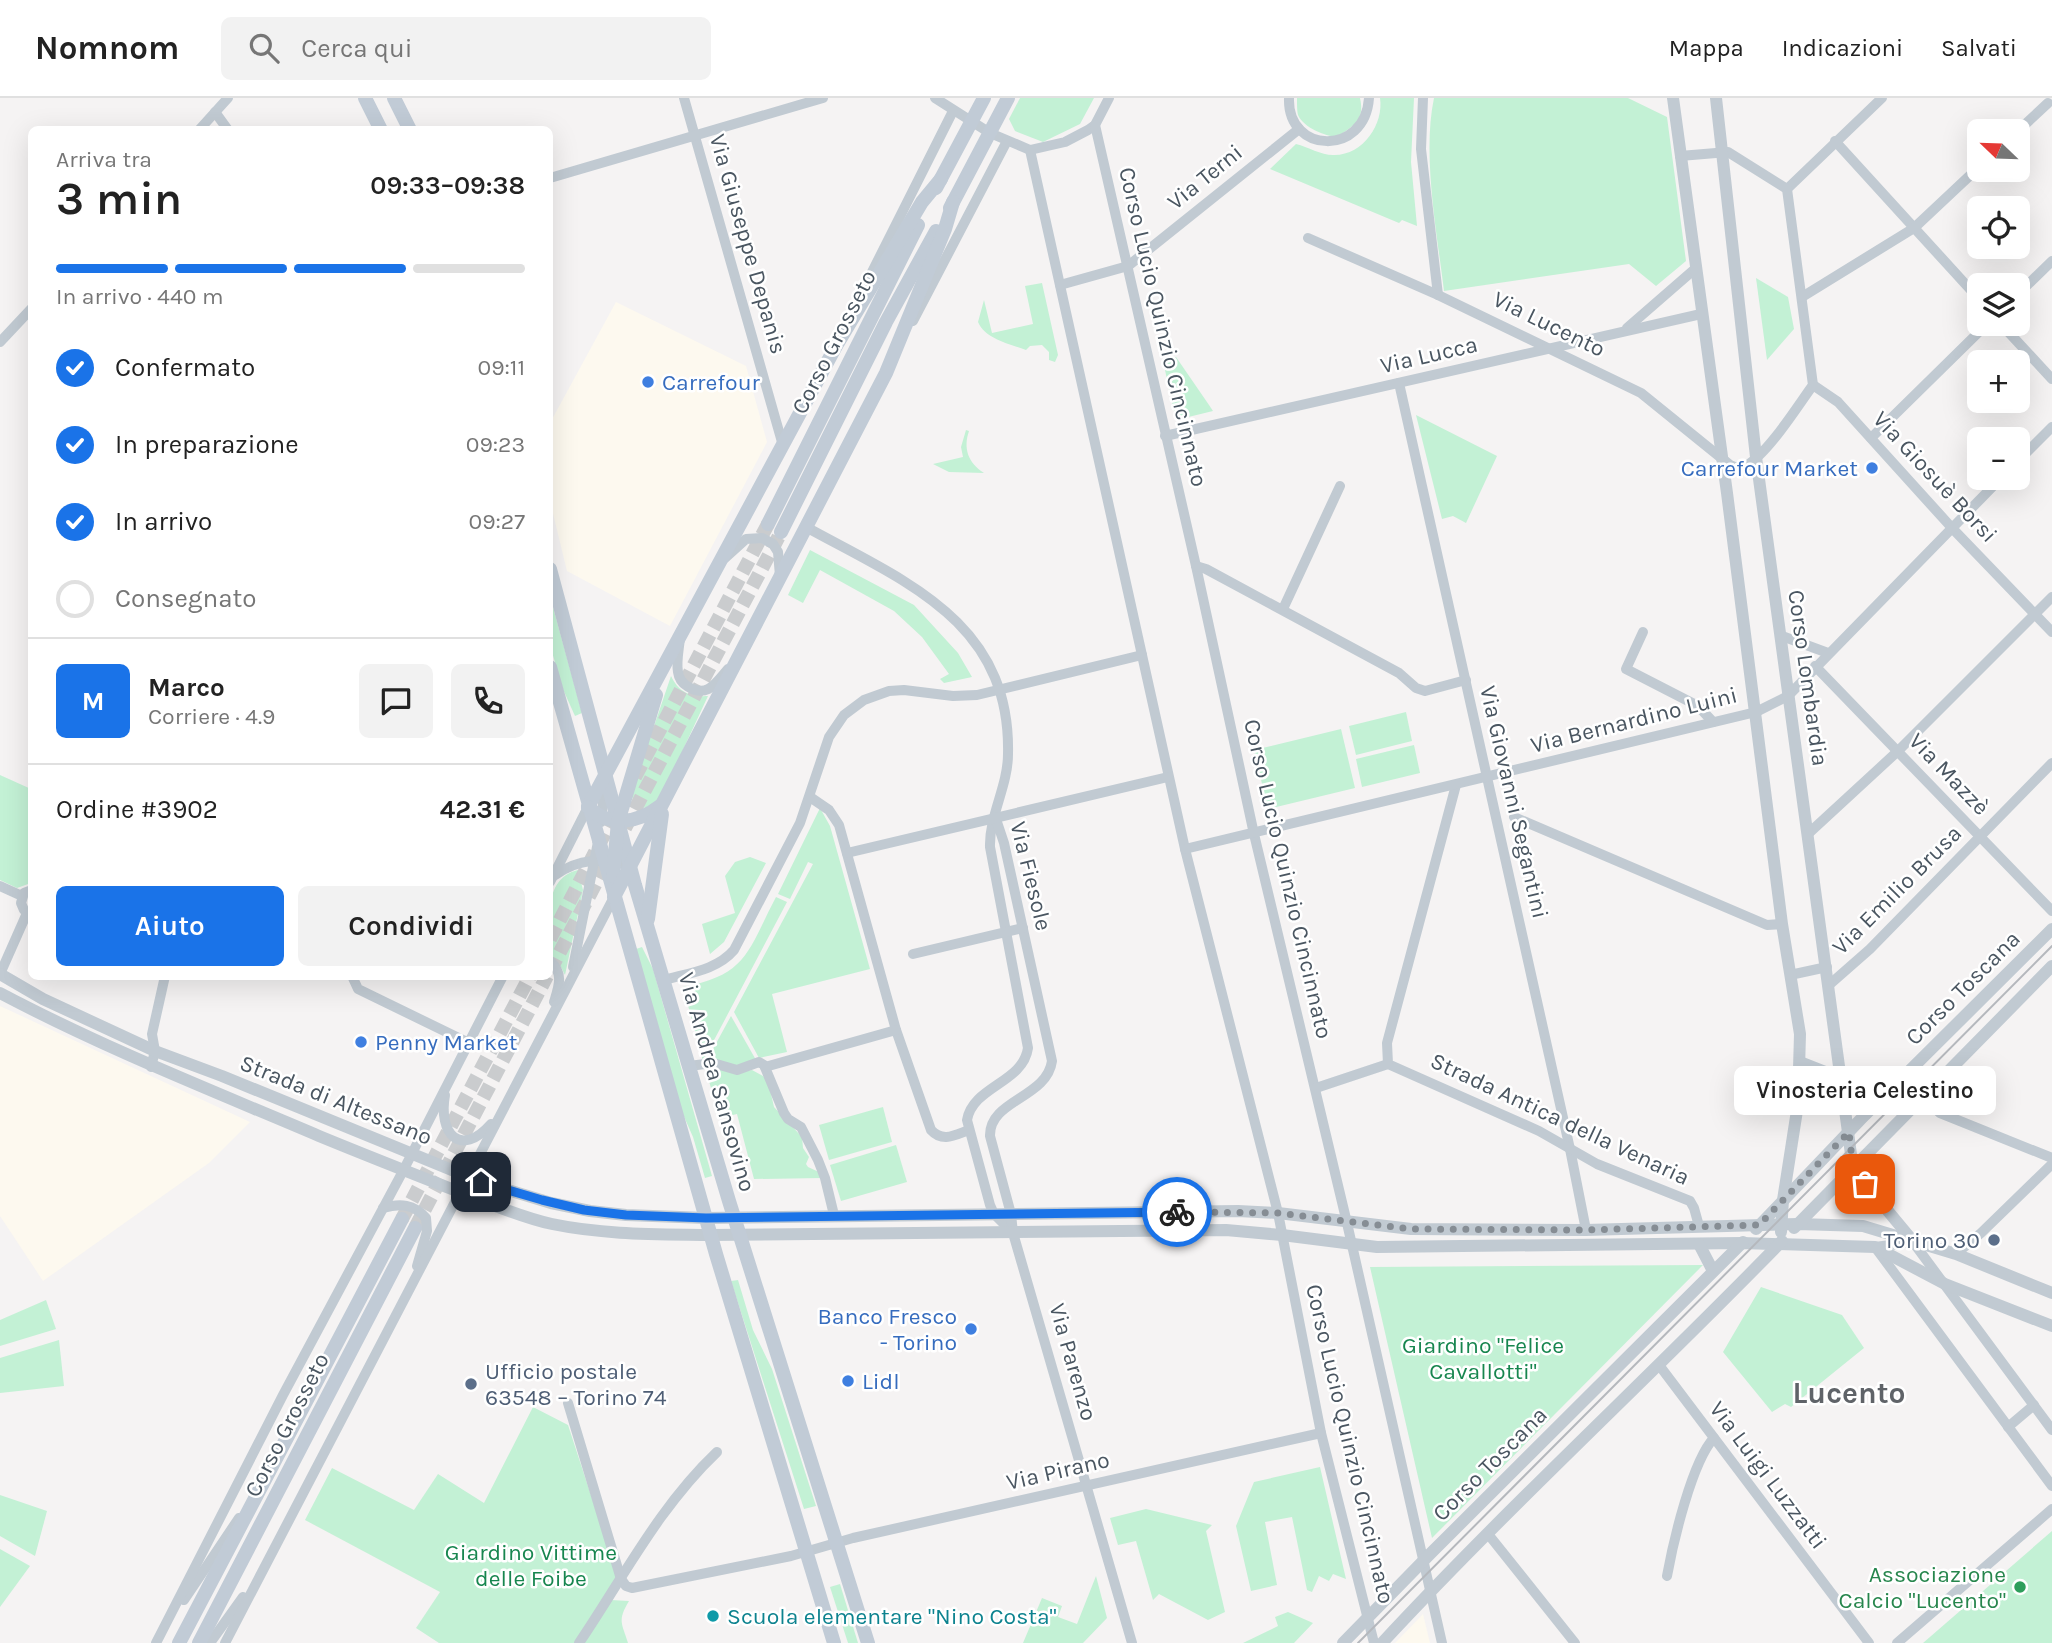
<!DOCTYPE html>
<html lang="it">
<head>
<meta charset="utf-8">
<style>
  :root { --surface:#fff; --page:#f2f2f2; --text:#222; --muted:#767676; --line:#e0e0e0; --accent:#1a73e8 }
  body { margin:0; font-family:Karla,sans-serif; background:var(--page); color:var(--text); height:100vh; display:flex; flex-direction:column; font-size:26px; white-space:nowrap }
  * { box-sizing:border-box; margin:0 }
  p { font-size:23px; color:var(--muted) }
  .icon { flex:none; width:38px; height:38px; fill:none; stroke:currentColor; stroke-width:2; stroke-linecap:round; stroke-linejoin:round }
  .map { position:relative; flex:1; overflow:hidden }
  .details { position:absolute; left:28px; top:28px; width:525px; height:854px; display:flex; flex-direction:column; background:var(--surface); border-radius:10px; box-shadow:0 7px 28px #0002 }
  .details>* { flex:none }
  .needle { width:46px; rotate:293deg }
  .controls { position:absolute; left:1967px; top:21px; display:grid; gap:14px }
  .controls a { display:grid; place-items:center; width:63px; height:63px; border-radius:10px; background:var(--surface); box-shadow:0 7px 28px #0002; font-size:35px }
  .pin { position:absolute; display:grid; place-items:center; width:60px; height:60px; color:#fff; margin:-30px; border-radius:14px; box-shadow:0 4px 10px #0006 }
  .courier { position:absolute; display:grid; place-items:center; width:70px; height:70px; margin:-35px; border:5px solid #1a73e8; border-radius:50%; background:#fff; color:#222; box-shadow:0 2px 9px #0007 }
  .bubble { position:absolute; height:49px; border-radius:10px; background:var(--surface); box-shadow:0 7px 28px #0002; font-size:23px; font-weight:600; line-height:49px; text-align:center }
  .overview em { font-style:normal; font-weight:600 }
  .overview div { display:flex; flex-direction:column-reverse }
  .overview { display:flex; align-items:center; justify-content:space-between; height:119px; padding:0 28px }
  h1 { font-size:46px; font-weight:600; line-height:52px }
  .bar { display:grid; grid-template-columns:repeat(4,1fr); gap:10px 7px; align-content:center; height:84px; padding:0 28px }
  .bar i { height:9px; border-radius:5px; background:var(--line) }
  .bar .current { background:var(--accent) }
  .bar p { grid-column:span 4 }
  .line { display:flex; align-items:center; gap:18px; padding:0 28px; border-top:2px solid var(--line) }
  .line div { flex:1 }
  .round { display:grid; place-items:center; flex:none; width:74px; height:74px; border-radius:10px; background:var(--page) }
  ol { padding:0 28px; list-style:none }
  li { display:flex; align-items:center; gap:21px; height:77px }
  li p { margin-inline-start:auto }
  li .icon { padding:7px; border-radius:50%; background:var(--accent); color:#fff; stroke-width:4 }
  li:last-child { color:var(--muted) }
  li i { width:38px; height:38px; border:4px solid var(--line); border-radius:50% }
  .primary-button { display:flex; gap:14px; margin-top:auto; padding:14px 28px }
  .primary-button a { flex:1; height:80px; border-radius:10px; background:var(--accent); color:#fff; font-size:28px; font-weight:600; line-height:80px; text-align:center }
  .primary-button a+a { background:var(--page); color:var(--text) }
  header { display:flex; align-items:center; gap:42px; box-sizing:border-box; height:98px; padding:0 35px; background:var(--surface); border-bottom:2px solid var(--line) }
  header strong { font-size:33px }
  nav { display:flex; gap:38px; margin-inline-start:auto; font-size:24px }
  .search { width:490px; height:63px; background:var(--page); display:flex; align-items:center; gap:18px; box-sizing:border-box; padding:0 24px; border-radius:10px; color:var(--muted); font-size:26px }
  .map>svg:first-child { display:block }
</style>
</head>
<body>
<header>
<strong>Nomnom</strong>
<div class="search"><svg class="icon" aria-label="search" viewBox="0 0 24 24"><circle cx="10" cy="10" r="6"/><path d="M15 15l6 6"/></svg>Cerca qui</div>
<nav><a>Mappa</a><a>Indicazioni</a><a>Salvati</a></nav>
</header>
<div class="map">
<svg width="2052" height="1545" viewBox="0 0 2052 1545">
  <rect width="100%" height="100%" fill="#f5f3f3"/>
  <!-- commercial -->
  <g fill="#fdf9ef">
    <path d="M616,204L746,268L767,344L670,528L567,473L550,403V325Z"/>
    <path d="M0,908L250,1024L209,1065L43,1183L0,1118Z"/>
    <path d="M1423,1516L1430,1545H1395Z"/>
  </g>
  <!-- green -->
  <g fill="#c3f1d5">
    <path d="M1020,0H1094L1080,26L1043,44L1015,33L1009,21Z"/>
    <path d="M1297,0H1360C1365,23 1354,27 1337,39C1325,38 1304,30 1298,17C1297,13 1297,5 1297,0Z"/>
    <path d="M1380,0H1414L1411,64L1417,128L1402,122L1399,125L1270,71L1296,46C1308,49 1321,57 1333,57C1363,58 1384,26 1380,0Z"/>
    <path d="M1434,0H1628L1667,19L1686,163L1656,188L1629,166L1444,193C1437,135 1422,57 1434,0Z"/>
    <path d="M1756,180L1788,199L1794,231L1767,262Z"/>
    <path d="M1042,185L1058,257L1055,264L1049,262V254L1042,247L1030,248L1026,252C1010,246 985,241 978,224L984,202L992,235L1033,226L1025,188Z"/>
    <path d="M1176,259L1209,307L1213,313L1176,322L1163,263Z"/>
    <path d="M1416,317L1497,358L1466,425L1453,418L1442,421Z"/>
    <path d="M966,332L969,333C963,350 968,365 984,375L949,374L933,366L963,359L961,349Z"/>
    <path d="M810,452L914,507L958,555L972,579L944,585L940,581L949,576L922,539L894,513L820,472L803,505L788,497Z"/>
    <path d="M550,498L582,615L575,618L562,589L550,547Z"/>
    <path d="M671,578C679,595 691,599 708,598L661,699C653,706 647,711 636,711L631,696Z"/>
    <path d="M1406,614L1412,643L1356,657L1349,628Z"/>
    <path d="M1341,631L1355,690L1268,711L1254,652Z"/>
    <path d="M1414,647L1420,675L1362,689L1356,661Z"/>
    <path d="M0,677L31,691V785L17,790L0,782Z"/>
    <path d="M820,710L830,728L870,871L772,896L787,954L759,960L734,914L813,766L808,764L790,801L778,796Z"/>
    <path d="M750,759L766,765L724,844L710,856L702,826L735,815L725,778L735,764Z"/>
    <path d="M578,772L583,792L565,877L559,865L550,857C550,828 541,781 578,772Z"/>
    <path d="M776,799L787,804L703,963L683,889C748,877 748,852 776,799Z"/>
    <path d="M642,849L653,871L712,1078L705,1080L693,1039L682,1014L636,851Z"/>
    <path d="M731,918L756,962L737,969L707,962Z"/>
    <path d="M715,968L736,975L752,972L763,978L768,983L774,1009L802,1039L803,1050L809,1059L806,1066L808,1069L821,1075L822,1080L754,1081L737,1016L720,1020L705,970Z"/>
    <path d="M883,1009L892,1044L829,1062L819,1027Z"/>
    <path d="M896,1047L907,1084L841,1103L830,1067Z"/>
    <path d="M1703,1167L1432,1440L1370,1169Z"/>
    <path d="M738,1182L753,1232L772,1271L816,1408L804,1411L731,1183Z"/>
    <path d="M1761,1189L1842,1217L1864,1250L1791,1309L1785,1306L1772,1314L1723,1254Z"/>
    <path d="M46,1202L56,1231L0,1248V1222Z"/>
    <path d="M59,1242L64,1288L0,1295V1260Z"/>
    <path d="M533,1309L568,1327L618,1480L574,1545H439L416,1530L440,1494L305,1422L332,1370L414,1412L438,1376L484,1405Z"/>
    <path d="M1320,1369L1346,1481L1333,1476L1329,1483L1319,1478L1312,1494L1307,1492L1292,1419L1265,1424L1277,1487L1251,1493L1236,1428L1254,1384Z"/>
    <path d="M0,1397L47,1413L35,1458L0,1438Z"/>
    <path d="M1146,1411L1212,1427L1206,1433L1225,1514L1208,1522L1159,1496L1153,1502L1136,1443L1118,1447L1110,1420Z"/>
    <path d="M2052,1433V1545H1923Z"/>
    <path d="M0,1451L30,1468L0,1509Z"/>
    <path d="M1096,1478L1107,1520L1083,1545H1023L1042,1500L1062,1508L1058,1519L1077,1526Z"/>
    <path d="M840,1486L858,1545H848L830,1489Z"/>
    <path d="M611,1502L629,1503C617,1523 622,1525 628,1545H583Z"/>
    <path d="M1288,1514L1313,1525L1294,1545H1243L1278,1528L1275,1519Z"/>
  </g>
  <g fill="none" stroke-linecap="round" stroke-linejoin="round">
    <!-- secondary-tunnel -->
    <g stroke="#caccce" stroke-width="14" stroke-dasharray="14 7" stroke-linecap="butt">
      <path d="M635,679L768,426"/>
      <path d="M625,730L779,438"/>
      <path d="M550,841L617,712"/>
      <path d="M550,873L609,760"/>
      <path d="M402,1121L530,878"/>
      <path d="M415,1130L547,878"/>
    </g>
    <!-- minor -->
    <g stroke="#c1cad2" stroke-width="10">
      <path d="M684,0L782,344"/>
      <path d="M935,0L990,35L1030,52L1065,44L1088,32L1095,27L1109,0"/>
      <path d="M1289,0C1287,56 1365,59 1369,0"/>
      <path d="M1423,0L1421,51L1438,197"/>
      <path d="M215,14L228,32"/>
      <path d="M1095,27L1196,468L1254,736L1347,1125L1442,1545"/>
      <path d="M199,32L228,0"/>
      <path d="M2018,33L2048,5"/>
      <path d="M1835,43L1979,201"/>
      <path d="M1030,52L1185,751L1278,1115L1321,1335L1374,1545"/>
      <path d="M550,80L823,0"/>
      <path d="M1787,91L1882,0"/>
      <path d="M1308,140L1438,197L1641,295L1730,367C1736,370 1740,371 1746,368C1769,354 1797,309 1813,287L1787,91L1728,54L1680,58"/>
      <path d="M868,182L953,13"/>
      <path d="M1060,187L1128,168L1299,31"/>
      <path d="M2018,196L2052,163"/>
      <path d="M1802,199L1914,130L1979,69"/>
      <path d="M913,223L1007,43"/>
      <path d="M2001,226L2052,281"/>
      <path d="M1627,230L1696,170"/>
      <path d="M0,244L32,210"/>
      <path d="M1399,285L1570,1051L1586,1132"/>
      <path d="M1813,287L1838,304L1952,430L2052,534"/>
      <path d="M1165,338L1701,216"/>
      <path d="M1871,340L1987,226"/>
      <path d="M2018,363L2052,329"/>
      <path d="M806,429C904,483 1011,523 1008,656C1008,688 989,718 990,749L1028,950C1023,985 973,988 967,1022L990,1107L994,1116L1013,1135"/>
      <path d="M725,460L746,441L762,440L773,446L778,454L780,478"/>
      <path d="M1196,468L1206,471L1399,575L1416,590L1425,593L1466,582"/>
      <path d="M1283,511L1340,388"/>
      <path d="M1643,534L1626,571L1698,608L1713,624"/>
      <path d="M1782,538L1828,555"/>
      <path d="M680,540C679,551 676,564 678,574C679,581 682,585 687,588C707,601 716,585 728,571"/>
      <path d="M1815,568L2052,813"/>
      <path d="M1456,687L1387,945L1388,966L1539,1033L1597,1066L1690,1103L1694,1110L1699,1128"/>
      <path d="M810,699L829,712L839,727L896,932L931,1032C943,1045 955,1037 969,1032"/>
      <path d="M995,718L1004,745L1052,963C1047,1000 989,1002 990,1038L1011,1116L1013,1135L1132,1545"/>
      <path d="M1514,719L1767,827L1782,826"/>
      <path d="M601,724L605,685"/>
      <path d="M1809,735L1898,653L2052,499"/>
      <path d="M1185,751L1756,614L1788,598L2001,380"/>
      <path d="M847,755L1168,679"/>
      <path d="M555,777C580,760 601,760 630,768"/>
      <path d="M550,784L588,709"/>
      <path d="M0,788L22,798"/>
      <path d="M31,816L24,812L21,805L24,795L32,792"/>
      <path d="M913,856L1023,830"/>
      <path d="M550,863C564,875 559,888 554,904"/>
      <path d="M573,869L598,744"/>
      <path d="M0,876L27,815"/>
      <path d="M1790,877L1827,869"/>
      <path d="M352,878L358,891L469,945"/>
      <path d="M664,882C689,875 717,872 734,852L800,725L829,639L844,617L864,602L889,593L904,592L953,598L977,597L1142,557"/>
      <path d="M1829,887L1870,851L2052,665"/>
      <path d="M689,968L713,965L737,972L759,964L764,967L784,1015L788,1021L801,1029L818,1062L825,1080L834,1117"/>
      <path d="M151,969L155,953L152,936L165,878"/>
      <path d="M765,969L896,932"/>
      <path d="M1316,990L1388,966"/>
      <path d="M445,997C438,1035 460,1061 491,1026"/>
      <path d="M1923,999L1940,1015L2052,1060"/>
      <path d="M383,1110C400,1105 414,1106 426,1120L427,1133L417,1168"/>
      <path d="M1956,1156L1981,1135L2052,1066"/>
      <path d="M1659,1267L1869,1545"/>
      <path d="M568,1305L621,1481L626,1488L632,1490L791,1458L853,1440L1321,1335"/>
      <path d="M2008,1329L2034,1307"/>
      <path d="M2052,1332L1913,1144L1875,1149L2052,1388"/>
      <path d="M1488,1436L1575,1545"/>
      <path d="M1667,1478C1673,1445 1692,1363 1714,1340"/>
      <path d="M184,1502L239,1420"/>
      <path d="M156,1545L283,1297L403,1073L503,878"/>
      <path d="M210,1545L243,1499"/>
      <path d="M225,1545L614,799"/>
      <path d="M579,1545C623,1480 659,1409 717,1354"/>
      <path d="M1897,1545L2052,1411"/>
    </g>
    <!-- tertiary -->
    <g stroke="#c1cad2" stroke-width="12">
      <path d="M1673,0L1727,395L1782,826L1800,936L1798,1006L1783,1102L1781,1134"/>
      <path d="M1716,0L1756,359L1853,1071L1912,1142"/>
      <path d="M0,876L43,901L155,953L222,978L481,1084L551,1105L590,1113L626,1117L706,1120L1238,1113L1278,1115L1411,1131L1586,1132L1798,1126L1863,1128L1956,1156L2052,1195"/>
      <path d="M0,895C104,950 211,992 319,1038C370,1059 421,1079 472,1099C499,1109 524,1120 552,1126C605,1137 657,1136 711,1137L1226,1132L1282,1137L1377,1149L1742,1145L1875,1149L1945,1186L2052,1228"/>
      <path d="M1800,964L1884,997"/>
      <path d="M1794,1130L2052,868"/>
      <path d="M1756,1131L1860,1022L2052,831"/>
      <path d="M1699,1146L1713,1173"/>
      <path d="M1343,1545L1432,1454L1743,1144"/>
      <path d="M1382,1545C1510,1407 1650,1279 1782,1143"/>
    </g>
    <!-- secondary -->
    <g stroke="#c1cbd6" stroke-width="14">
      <path d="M365,0L381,32"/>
      <path d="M394,0L410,32"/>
      <path d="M936,90L984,0"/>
      <path d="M950,110L1008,0"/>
      <path d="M768,426L918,127"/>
      <path d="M781,434L886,224L936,133"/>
      <path d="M550,471L635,787L729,1103L868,1545"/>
      <path d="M550,569L716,1156L834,1545"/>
      <path d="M588,709L836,248L922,104L941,81"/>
      <path d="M588,709C610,730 638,725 660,708"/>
      <path d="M613,778L618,724L656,597"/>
      <path d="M614,799L886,275L945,131L953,104"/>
      <path d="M648,821L662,716"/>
      <path d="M179,1545L402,1121"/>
      <path d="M199,1545L415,1130"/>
    </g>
    <!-- tram -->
    <path stroke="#b5b8bd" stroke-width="2" d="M1358,1545L2052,848"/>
  </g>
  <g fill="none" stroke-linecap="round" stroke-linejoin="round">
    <!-- done -->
    <path stroke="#868d94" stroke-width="7" stroke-dasharray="0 12.6" d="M1177,1114L1278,1115L1411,1131L1586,1132L1759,1127L1849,1034L1853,1070L1865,1086"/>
    <!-- route -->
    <path stroke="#1a73e8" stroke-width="9" d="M481,1084L542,1102L584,1112L626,1117L706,1120L1177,1114"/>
  </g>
  <!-- markers -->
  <g fill="#3f7fe0" stroke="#fff" stroke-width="2.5">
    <circle cx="648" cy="284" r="7"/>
    <circle cx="1872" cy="370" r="7"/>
    <circle cx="361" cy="944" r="7"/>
    <circle cx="971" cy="1231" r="7"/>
    <circle cx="848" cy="1283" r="7"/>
  </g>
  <g fill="#5c6f8a" stroke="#fff" stroke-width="2.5">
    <circle cx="1994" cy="1142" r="7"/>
    <circle cx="471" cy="1286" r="7"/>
  </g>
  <circle fill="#2e9e5b" stroke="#fff" stroke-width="2.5" cx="2020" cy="1489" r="7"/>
  <circle fill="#0f9aa8" stroke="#fff" stroke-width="2.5" cx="713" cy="1518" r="7"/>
  <g text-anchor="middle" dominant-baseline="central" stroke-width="5" stroke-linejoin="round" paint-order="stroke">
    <!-- street labels -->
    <g font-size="23" fill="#4a5661" stroke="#fff">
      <text transform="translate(1205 79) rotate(-39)">Via Terni</text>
      <text transform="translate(748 146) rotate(74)">Via Giuseppe Depanis</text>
      <text transform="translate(1549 226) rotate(26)">Via Lucento</text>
      <text transform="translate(1163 229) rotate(77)">Corso Lucio Quinzio Cincinnato</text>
      <text transform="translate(834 244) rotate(-63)">Corso Grosseto</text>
      <text transform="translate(1429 257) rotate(-13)">Via Lucca</text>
      <text transform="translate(1935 379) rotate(47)">Via Giosuè Borsi</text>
      <text transform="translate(1808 580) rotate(82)">Corso Lombardia</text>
      <text transform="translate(1634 622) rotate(-14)">Via Bernardino Luini</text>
      <text transform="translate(1949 676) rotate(46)">Via Mazzè</text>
      <text transform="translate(1514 704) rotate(77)">Via Giovanni Segantini</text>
      <text transform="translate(1031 778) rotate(76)">Via Fiesole</text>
      <text transform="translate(1288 781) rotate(77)">Corso Lucio Quinzio Cincinnato</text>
      <text transform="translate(1897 792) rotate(-45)">Via Emilio Brusa</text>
      <text transform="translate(1963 890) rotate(-45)">Corso Toscana</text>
      <text transform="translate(717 984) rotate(74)">Via Andrea Sansovino</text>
      <text transform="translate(336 1002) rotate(22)">Strada di Altessano</text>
      <text transform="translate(1560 1021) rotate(25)">Strada Antica della Venaria</text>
      <text transform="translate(1073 1264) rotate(74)">Via Parenzo</text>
      <text transform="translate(287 1327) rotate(-63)">Corso Grosseto</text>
      <text transform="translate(1350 1346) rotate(77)">Corso Lucio Quinzio Cincinnato</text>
      <text transform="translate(1490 1366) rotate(-45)">Corso Toscana</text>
      <text transform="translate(1058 1373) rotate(-13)">Via Pirano</text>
      <text transform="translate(1768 1377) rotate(53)">Via Luigi Luzzatti</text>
    </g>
    <!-- shop labels -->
    <g font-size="23" fill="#366cbe" stroke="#fff" text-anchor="start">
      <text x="662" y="284">Carrefour</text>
      <text x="1858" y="370" text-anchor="end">Carrefour Market</text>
      <text x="375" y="944">Penny Market</text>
      <text x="957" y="1218" text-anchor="end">Banco Fresco<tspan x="957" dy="26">- Torino</tspan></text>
      <text x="862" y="1283">Lidl</text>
    </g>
    <!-- service labels -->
    <g font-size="23" fill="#4e5e75" stroke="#fff" text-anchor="end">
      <text x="1980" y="1142">Torino 30</text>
      <text x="485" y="1273" text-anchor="start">Ufficio postale<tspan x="485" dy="26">63548 – Torino 74</tspan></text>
    </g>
    <!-- park labels -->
    <g font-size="23" fill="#17864f" stroke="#fff">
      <text x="1483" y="1247">Giardino "Felice<tspan x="1483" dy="26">Cavallotti"</tspan></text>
      <text x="531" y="1454">Giardino Vittime<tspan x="531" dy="26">delle Foibe</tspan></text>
    </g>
    <!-- leisure labels -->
    <g font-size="23" fill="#27864d" stroke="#fff" text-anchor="end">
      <text x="2006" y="1476">Associazione<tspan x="2006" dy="26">Calcio "Lucento"</tspan></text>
    </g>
    <!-- culture labels -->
    <g font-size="23" fill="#0d838f" stroke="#fff" text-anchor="start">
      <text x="727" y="1518">Scuola elementare "Nino Costa"</text>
    </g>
    <!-- district labels -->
    <g font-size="30" font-weight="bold" fill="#5f6368" stroke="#fff">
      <text x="1849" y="1295">Lucento</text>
    </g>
  </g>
</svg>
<div class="controls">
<a><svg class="needle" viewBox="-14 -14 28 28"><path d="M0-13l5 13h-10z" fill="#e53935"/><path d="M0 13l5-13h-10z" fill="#767676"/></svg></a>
<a><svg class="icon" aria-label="locate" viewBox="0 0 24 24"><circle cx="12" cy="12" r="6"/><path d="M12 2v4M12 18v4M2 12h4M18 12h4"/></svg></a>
<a><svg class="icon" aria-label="layers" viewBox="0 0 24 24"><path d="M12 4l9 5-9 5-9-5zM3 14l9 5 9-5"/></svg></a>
<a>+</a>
<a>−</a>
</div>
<div class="pin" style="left:1865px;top:1086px;background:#ea580c"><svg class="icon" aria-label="bag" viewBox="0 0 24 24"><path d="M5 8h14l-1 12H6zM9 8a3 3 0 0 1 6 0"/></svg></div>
<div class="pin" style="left:481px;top:1084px;background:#1f2937"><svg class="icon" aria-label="home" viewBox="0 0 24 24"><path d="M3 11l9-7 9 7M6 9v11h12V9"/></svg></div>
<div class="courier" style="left:1177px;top:1114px"><svg class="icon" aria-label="bike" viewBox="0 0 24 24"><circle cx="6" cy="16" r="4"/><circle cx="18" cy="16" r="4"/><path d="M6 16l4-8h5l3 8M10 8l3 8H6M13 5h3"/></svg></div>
<div class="bubble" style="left:1734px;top:968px;width:262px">Vinosteria Celestino</div>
<section class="details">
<div class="overview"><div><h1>3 min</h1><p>Arriva tra</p></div><em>09:33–09:38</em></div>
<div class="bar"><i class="current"></i><i class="current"></i><i class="current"></i><i></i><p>In arrivo · 440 m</p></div>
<ol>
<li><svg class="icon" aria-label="check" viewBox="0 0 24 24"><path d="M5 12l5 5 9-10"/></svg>Confermato<p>09:11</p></li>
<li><svg class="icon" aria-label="check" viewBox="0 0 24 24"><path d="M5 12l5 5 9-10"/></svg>In preparazione<p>09:23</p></li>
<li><svg class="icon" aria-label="check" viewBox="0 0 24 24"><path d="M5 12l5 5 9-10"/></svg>In arrivo<p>09:27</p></li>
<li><i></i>Consegnato</li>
</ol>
<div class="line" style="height:126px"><b class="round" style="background:var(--accent);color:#fff">M</b><div><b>Marco</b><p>Corriere · 4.9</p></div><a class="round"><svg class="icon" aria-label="chat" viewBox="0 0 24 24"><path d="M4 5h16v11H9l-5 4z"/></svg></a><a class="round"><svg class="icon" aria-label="phone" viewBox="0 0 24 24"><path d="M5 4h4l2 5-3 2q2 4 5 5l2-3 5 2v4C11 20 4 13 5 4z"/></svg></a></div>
<div class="line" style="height:91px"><div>Ordine #3902</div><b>42.31 €</b></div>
<div class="primary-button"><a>Aiuto</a><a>Condividi</a></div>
</section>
</div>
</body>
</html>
